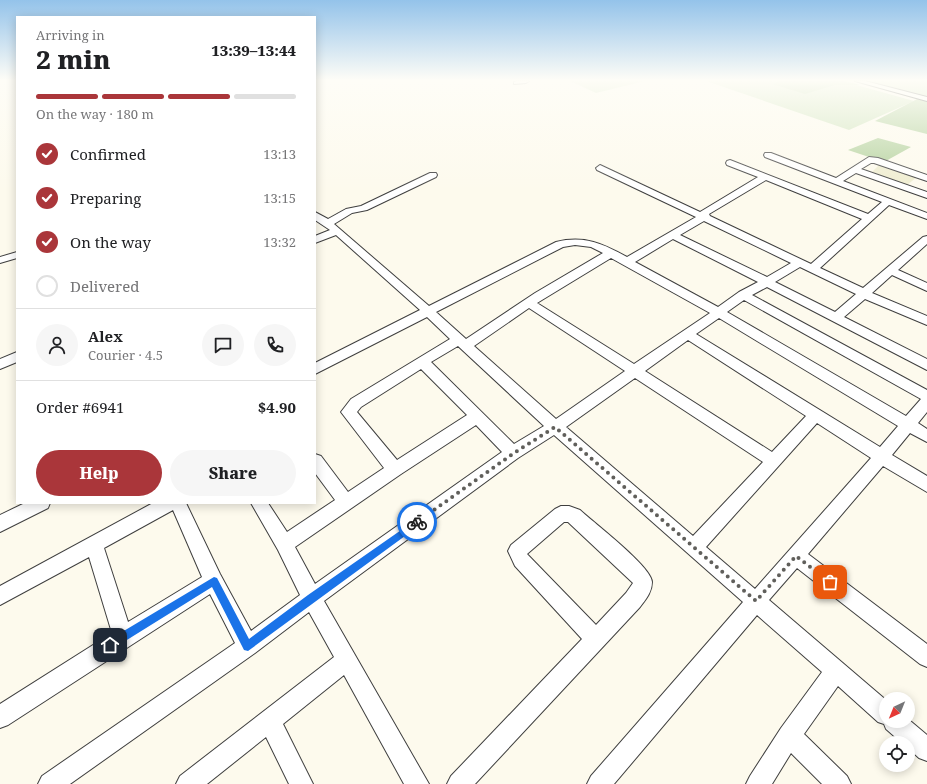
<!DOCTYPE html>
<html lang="en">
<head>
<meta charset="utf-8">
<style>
  :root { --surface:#fff; --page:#f6f6f6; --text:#202124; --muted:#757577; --line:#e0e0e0; --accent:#aa363a }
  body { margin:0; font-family:"Noto Serif",serif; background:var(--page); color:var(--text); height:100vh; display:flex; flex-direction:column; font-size:15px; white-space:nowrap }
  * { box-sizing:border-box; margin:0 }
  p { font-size:13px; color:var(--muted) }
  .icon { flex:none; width:22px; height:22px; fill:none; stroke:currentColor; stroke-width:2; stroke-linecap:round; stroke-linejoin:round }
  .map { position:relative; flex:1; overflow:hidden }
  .panel { position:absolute; left:16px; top:16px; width:300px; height:488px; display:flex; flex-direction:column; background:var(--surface); border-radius:0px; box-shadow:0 2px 10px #0003 }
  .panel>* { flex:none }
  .needle { width:26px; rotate:223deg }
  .buttons { position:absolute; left:879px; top:692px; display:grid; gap:8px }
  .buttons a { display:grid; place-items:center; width:36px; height:36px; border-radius:50%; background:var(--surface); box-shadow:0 2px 10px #0003; font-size:20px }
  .pin { position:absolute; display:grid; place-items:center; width:34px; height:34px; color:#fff; margin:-17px; border-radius:8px; box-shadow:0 2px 6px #0006 }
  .courier { position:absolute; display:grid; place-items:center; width:40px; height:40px; margin:-20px; border:3px solid #1a73e8; border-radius:50%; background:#fff; color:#222; box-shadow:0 1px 5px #0007 }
  .headline em { font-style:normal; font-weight:800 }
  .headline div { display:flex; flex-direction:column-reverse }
  .headline { display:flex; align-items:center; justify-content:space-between; height:68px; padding:0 20px }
  h1 { font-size:26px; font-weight:800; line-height:30px }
  .bar { display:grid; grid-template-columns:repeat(4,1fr); gap:6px 4px; align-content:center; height:48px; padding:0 20px }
  .bar i { height:5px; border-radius:3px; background:var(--line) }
  .bar .on { background:var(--accent) }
  .bar p { grid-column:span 4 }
  .line { display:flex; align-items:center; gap:10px; padding:0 20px; border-top:1px solid var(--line) }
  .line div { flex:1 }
  .round { display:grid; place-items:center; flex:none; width:42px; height:42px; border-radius:21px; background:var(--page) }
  ol { padding:0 20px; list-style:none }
  li { display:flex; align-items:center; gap:12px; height:44px }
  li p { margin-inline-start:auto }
  li .icon { padding:4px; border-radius:50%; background:var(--accent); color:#fff; stroke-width:4 }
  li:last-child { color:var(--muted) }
  li i { width:22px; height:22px; border:2px solid var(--line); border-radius:50% }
  .cta { display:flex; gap:8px; margin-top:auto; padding:8px 20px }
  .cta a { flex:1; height:46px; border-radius:24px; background:var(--accent); color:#fff; font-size:16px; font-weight:800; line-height:46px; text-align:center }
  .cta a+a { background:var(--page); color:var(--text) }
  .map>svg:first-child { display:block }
</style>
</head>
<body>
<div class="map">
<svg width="927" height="784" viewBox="0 0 927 784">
  <rect width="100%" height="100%" fill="#fdfaed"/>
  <!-- farmland -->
  <path fill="#efedd0" d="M880,164L917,177L907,185L872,172Z"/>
  <!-- green -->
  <g fill="#cfe3bb">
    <path d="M570,81H645L596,93Z"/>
    <path d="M706,81H842L914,101L849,130Z"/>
    <path d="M866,81H927V97Z"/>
  </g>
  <!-- forest -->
  <g fill="#b3d19c">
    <path d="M780,81H845L860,85H835L805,94L772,84Z"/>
    <path d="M921,97L927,99V134L875,121Z"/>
    <path d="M878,138L911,147L884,162L848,150Z"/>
  </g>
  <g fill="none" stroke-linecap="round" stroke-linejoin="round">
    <defs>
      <g id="minor">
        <path d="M517,81H529L526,83L514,84V82Z"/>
        <path d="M855,81H865L927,97V101Z"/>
        <path d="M765,153H771L836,178L869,157L878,158L927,175V181L874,163H871L861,169L927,192V198L856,173L843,181L927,213V219L889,205L820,268L863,288L923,237L927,236V244L898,270L927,283V291L892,275L872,293L927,316V325L865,299L844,317L927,359V370L767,287L752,295L927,390V412L918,423L927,429V442L910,433L892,455L927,476V492L883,466L808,554L927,644V667L920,664L797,568L769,600L886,700V721H908V719L927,735V761L919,758L908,748V743H902L886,729L884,724L878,722L838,686L804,734L847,776L851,784H822L791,753L772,784H746L750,776L781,728L822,672L757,615L614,784H587L591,776L743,602L554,435L518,458L324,601L429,784H404L344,675L283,724L313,784H289L266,737L207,784H176L180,776L334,657L309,612L255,653L70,784H38L42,776L235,643L210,594L8,725L0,728V704L112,633L89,557L0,605V586L153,503H186L220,574L251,631L300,595L278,550L251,503H268L287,532L335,500L315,473V454L321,456L348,492L384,468L341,412L351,399L450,339L427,317L315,374V363L420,310L336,235L315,243V236L330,230L315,220V212L328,219L346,209L361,206L430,173H436L437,175L436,177L367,210L352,213L334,224L429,306L556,242C585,235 603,244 627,257L696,217L597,170L596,168L600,165L700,212L758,177L727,165L726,163L727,161L730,160L868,214L882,202L765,157L764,155ZM766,180L862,219L811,264L710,216L709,214ZM704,221L791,263L767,277L680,235ZM673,239L758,282L739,292L718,307L635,262ZM575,245L591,247L603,253L535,293L466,339L436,312L563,247ZM611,258L710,313L634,364L537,303ZM800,267L856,294L835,312L775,282ZM744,300L921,399L906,416L727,312ZM529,308L625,371L556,419L474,346ZM719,318L898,426L880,447L696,334ZM688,340L806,416L772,452L645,371ZM458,346L544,426L514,444L431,362ZM421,369L467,415L397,460L357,412L361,407ZM635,378L763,462L693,536L566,427ZM817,423L871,458L755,589L706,547ZM476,425L502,452L315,584L295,547L401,474ZM173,510L202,577L128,622L104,548Z"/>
        <path d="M17,252V258L0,263V257Z"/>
        <path d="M17,352V362L0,369V359Z"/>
        <path d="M25,503H50L48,508L0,532V515Z"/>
        <path d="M561,506H569L580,510C594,523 652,567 652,582C652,592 646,599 640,607L475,784H447L451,776L582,639L515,566L508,551L511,545L555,509ZM564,522H568L633,583L626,593L596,625L527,554Z"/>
      </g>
    </defs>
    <!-- minor casing -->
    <use href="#minor" stroke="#3f3f3f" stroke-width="2"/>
    <!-- minor -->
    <use href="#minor" fill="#fff" fill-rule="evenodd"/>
  </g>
  <!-- sky -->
  <linearGradient id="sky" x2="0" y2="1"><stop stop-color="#94c3ea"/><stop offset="0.42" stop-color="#fefdf7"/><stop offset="1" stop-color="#fefdf7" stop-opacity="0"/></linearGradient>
  <rect width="927" height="191" fill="url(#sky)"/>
  <!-- route -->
  <path fill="#1a73e8" d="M417,519L420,520V525L248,651L244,650L212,587L114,648L110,649L107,648L106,645L107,641L214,577L217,578L249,639L308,595Z"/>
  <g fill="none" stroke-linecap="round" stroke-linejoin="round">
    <!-- done -->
    <path stroke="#605f5b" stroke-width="4" stroke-dasharray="0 7.2" d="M417,522L514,453L555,427L756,601L796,556L830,582"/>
  </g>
</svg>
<div class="buttons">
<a><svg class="needle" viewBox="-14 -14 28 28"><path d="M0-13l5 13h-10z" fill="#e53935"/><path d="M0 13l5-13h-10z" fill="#757577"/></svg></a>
<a><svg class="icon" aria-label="locate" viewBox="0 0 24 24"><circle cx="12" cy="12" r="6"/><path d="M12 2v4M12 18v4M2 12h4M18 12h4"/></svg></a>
</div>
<div class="pin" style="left:830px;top:582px;background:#ea580c"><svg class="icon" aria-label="bag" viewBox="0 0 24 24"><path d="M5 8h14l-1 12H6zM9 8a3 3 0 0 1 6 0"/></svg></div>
<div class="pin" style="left:110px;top:645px;background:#1f2937"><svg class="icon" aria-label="home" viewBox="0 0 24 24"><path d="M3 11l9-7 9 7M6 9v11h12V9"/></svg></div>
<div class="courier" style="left:417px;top:522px"><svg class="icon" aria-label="bike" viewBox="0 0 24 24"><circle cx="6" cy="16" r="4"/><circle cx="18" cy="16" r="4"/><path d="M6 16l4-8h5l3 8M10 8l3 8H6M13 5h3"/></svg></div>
<section class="panel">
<div class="headline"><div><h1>2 min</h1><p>Arriving in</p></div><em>13:39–13:44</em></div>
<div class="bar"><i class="on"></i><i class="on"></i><i class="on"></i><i></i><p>On the way · 180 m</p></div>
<ol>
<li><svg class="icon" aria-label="check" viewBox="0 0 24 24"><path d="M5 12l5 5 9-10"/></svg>Confirmed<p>13:13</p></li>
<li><svg class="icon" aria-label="check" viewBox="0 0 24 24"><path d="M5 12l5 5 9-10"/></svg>Preparing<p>13:15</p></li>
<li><svg class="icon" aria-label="check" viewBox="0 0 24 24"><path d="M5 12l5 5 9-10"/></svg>On the way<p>13:32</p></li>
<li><i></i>Delivered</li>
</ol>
<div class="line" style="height:72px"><a class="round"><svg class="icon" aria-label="person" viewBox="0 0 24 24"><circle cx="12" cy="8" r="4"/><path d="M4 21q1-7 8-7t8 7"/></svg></a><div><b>Alex</b><p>Courier · 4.5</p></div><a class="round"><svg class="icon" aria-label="chat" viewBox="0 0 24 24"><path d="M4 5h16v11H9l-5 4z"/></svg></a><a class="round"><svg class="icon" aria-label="phone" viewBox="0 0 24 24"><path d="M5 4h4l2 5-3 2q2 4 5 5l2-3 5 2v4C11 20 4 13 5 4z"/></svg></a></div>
<div class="line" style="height:52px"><div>Order #6941</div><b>$4.90</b></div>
<div class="cta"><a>Help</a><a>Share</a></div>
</section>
</div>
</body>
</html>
